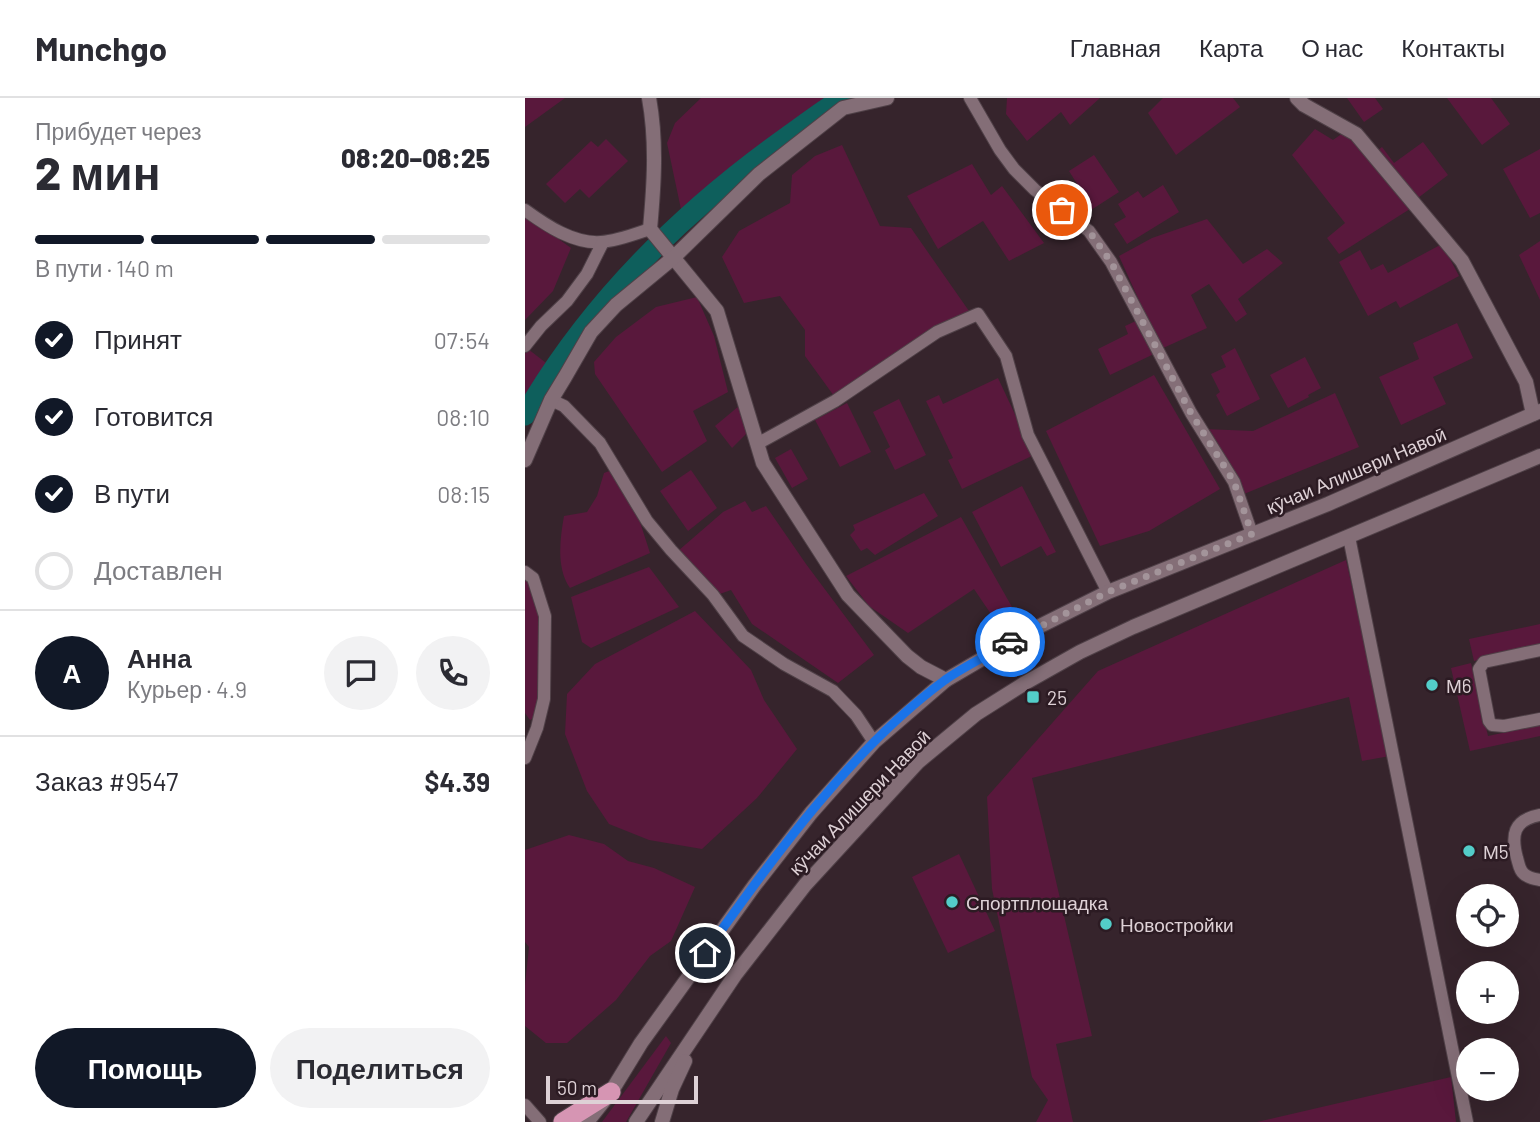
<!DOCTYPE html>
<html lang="ru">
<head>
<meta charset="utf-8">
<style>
  :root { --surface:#fff; --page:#f2f2f3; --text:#2b2b33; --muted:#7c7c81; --line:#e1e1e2; --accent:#111827 }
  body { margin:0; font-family:Barlow,sans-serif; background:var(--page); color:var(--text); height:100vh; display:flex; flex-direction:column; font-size:26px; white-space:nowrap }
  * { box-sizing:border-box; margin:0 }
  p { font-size:23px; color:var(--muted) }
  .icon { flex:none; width:38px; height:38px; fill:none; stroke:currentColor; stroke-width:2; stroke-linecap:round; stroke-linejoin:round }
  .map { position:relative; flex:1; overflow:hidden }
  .details { display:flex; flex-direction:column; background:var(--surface); width:525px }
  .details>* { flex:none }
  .buttons { position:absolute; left:931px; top:786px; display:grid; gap:14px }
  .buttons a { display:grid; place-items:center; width:63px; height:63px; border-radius:50%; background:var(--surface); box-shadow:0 7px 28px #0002; font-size:35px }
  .scale { position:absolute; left:21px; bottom:18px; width:152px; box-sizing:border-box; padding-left:7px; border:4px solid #ded1d6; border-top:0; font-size:19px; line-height:24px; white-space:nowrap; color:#ded1d6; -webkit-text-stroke:5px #2c1b23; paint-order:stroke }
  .pin { position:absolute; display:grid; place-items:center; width:60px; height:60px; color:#fff; margin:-30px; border:4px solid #fff; border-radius:50%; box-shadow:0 2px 7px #0007 }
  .courier { position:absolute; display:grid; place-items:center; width:70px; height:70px; margin:-35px; border:5px solid #1a73e8; border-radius:50%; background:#fff; color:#222; box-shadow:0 2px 9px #0007 }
  .summary em { font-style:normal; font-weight:800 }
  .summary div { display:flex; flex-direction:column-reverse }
  .summary { display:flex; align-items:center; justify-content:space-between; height:119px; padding:0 35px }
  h1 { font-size:46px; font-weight:800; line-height:52px }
  .bar { display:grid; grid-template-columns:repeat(4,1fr); gap:10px 7px; align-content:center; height:84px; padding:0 35px }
  .bar i { height:9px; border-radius:5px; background:var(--line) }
  .bar .current { background:var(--accent) }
  .bar p { grid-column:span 4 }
  .line { display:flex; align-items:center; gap:18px; padding:0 35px; border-top:2px solid var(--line) }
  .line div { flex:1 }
  .round { display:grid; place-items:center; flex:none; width:74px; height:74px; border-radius:37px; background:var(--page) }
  ol { padding:0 35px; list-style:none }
  li { display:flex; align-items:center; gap:21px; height:77px }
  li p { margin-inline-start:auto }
  li .icon { padding:7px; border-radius:50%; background:var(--accent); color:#fff; stroke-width:4 }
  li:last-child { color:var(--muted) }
  li i { width:38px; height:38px; border:4px solid var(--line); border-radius:50% }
  .action { display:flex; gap:14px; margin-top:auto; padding:14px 35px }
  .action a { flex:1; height:80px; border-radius:42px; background:var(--accent); color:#fff; font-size:28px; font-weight:800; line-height:80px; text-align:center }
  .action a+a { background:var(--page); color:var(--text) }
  header { display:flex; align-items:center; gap:42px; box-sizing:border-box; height:98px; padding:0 35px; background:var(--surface); border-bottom:2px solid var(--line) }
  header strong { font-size:33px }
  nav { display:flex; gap:38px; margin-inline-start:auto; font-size:24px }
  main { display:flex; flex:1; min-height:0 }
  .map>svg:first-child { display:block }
</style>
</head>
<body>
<header>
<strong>Munchgo</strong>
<nav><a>Главная</a><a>Карта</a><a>О нас</a><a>Контакты</a></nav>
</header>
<main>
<section class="details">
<div class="summary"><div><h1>2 мин</h1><p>Прибудет через</p></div><em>08:20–08:25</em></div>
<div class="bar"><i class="current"></i><i class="current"></i><i class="current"></i><i></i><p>В пути · 140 m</p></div>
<ol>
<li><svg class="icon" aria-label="check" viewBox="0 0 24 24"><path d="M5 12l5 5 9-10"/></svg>Принят<p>07:54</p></li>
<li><svg class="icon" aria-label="check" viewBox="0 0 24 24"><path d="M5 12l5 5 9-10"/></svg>Готовится<p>08:10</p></li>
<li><svg class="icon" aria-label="check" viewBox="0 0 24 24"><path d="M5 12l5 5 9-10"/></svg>В пути<p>08:15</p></li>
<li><i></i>Доставлен</li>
</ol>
<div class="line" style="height:126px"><b class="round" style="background:var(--accent);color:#fff">А</b><div><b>Анна</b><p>Курьер · 4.9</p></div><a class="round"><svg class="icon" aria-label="chat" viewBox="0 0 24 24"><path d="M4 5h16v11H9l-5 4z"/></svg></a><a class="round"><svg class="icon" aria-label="phone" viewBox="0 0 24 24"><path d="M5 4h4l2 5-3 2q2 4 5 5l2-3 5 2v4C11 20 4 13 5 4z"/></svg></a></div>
<div class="line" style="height:91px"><div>Заказ #9547</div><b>$4.39</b></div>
<div class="action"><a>Помощь</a><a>Поделиться</a></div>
</section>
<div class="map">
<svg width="1015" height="1024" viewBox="0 0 1015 1024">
  <rect width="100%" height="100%" fill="#36242c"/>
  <!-- green -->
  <g fill="#59183c">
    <path d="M0,0H40L0,29Z"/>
    <path d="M176,0H307L215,65L157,116L142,45L150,25Z"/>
    <path d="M482,0H575L545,27L536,14L502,43L481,16Z"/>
    <path d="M638,0H708L715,9L651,57L623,15Z"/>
    <path d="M822,0H850L858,11L839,24Z"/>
    <path d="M922,0H966L985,26L957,47Z"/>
    <path d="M790,31L808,42L818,35L829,38L888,109L814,156L802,140L820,125L767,57Z"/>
    <path d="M81,41L103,63L64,100L55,91L40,105L21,86L66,43L73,49Z"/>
    <path d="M898,44L923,77L889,103L852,53L857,49L869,65Z"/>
    <path d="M317,47L355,128L386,130L444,213L309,298L280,258V232L255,198L219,205L197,159L214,133L265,105L267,77L290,58Z"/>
    <path d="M1015,51V115L1005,120L978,71Z"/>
    <path d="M569,57L594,94L552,121L538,100L554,89L544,73Z"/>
    <path d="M447,66L466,97L477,88L519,145L484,163L458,123L413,151L382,98Z"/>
    <path d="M638,87L654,114L602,146L589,126L601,119L593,106L613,93L618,100Z"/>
    <path d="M0,117L46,150L28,193L0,222Z"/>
    <path d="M682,121L718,166L742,151L758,165L713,201L722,216L711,224L684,186L666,197L682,230L636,251L594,158L627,140Z"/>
    <path d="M1015,143V202L994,157Z"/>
    <path d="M917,146L934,178L875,210L871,203L843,218L814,164L835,152L846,172L858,166L863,175Z"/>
    <path d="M172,199L189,238L203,294L168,313L182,343L137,374L70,276L69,264L91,239L131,209Z"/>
    <path d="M613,222L629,256L585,277L573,251L603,236L600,228Z"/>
    <path d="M932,225L948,260L908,279L921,306L876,327L854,279L894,261L888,245Z"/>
    <path d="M710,250L735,301L702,318L691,297L695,294L686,276L701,269L696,258Z"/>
    <path d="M3,251L25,268L0,309V255Z"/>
    <path d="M780,259L796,290L783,297L784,299L763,310L745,277Z"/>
    <path d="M629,277L695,391L624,433L575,448L521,333Z"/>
    <path d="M473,280L509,357L437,391L423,362L428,360L401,303L414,297L418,306Z"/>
    <path d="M810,295L834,349L719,396L680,331L728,333Z"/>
    <path d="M374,301L401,357L370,372L360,352L365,349L348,314Z"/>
    <path d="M322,305L346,354L315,369L290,322Z"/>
    <path d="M214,308L225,332L207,350L190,328Z"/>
    <path d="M266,351L283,381L267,390L250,360Z"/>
    <path d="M87,372L114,421L125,455L45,490C31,470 35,441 39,418L62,414L72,398L79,375Z"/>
    <path d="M166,372L192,410L163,433L135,393Z"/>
    <path d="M497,388L531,454L522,458L516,448L476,469L447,414Z"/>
    <path d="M399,395L413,418L350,457L342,450L336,453L325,437L330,432L328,427Z"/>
    <path d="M220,403L227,414L241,408L281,466L349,557L313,585L227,526L206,492L192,497L153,453L198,414Z"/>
    <path d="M436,419L487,509L468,519L449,491L383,535L344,508L321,478Z"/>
    <path d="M821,462L865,658L837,663L824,599L507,680L567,938L531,946L548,1024H511L523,1002L507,979L467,791L462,699L573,573Z"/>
    <path d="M124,469L154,509L66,550L57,544L46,499Z"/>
    <path d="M0,479L6,483L17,517L16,599L11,619L5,622L0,615Z"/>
    <path d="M170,513L226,572L239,602L272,651L232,700L177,751L124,742L84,726L62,693L40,636L42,596L70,566Z"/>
    <path d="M1015,526V548L949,563L944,541Z"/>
    <path d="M946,565L963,638L1015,627V638L945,653L926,570Z"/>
    <path d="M44,737L79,746L103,763L129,770L170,789L146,843L125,858L91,902L42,945H21L0,928V887L4,849L0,844V752Z"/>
    <path d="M434,756L470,833L423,855L387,779Z"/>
    <path d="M141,938L146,945L101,1024H77Z"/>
    <path d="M926,979L931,1024H732Z"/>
  </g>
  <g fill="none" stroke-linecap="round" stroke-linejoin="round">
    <!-- canal -->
    <path stroke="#0e5f5c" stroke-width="21" d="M0,317C64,206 158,113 262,39C281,26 299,11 319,0"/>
    <defs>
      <g id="service">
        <path d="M445,0L475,52L489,71L510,92L564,133L586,164L666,315L709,384L727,436"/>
        <path d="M0,112C22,128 49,146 76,144C92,143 110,136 125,131"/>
        <path d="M0,248L16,228L42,203L62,176L78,144"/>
        <path d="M26,302L39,308L75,345L122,423L146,452L188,497L218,538L259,566L308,593L331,617L349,644"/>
        <path d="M232,346L310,303L412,234L453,216L481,258L503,337L583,494"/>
        <path d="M824,439L942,1024"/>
        <path d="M0,474L8,480L20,518L19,601L12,630L0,660"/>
        <path d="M1015,552L959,564L954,571L964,623L967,627L979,628L1015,621"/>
        <path d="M1015,717C988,722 986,737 992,760C994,766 994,772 999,776C1003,780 1010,781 1015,782"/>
        <path d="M0,1007L15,1024"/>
      </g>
      <g id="minor">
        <path d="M124,0C132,44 129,87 125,131L192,213L238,365L323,497L382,558L396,569L421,582"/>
        <path d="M772,0L779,7L831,36L937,163L1001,284L1008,316"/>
        <path d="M0,362L26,302L40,279L66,234L91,207L148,160L234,76L318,10L362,0"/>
      </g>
      <g id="tertiary">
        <path d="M62,1024L86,994L116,945L229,788L286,715L349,644L421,582L503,534L583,494L803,406L1015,313"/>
        <path d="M111,1024L210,877L280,787L393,664L451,616L500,585L555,554L608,529L1015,358"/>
        <path d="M137,1024L147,991L160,963"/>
      </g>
      <path id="trunk" d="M38,1024L86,994"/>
    </defs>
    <!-- service casing -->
    <use href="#service" stroke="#4f4047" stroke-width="14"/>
    <!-- minor casing -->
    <use href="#minor" stroke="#4f4047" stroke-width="16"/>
    <!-- tertiary casing -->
    <use href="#tertiary" stroke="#4f4047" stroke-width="16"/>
    <!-- trunk casing -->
    <use href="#trunk" stroke="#4f4047" stroke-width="21"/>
    <!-- service -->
    <use href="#service" stroke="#846e77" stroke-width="12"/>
    <!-- minor -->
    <use href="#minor" stroke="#846e77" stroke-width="14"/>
    <!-- tertiary -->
    <use href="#tertiary" stroke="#846e77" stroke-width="14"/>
    <!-- trunk -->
    <use href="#trunk" stroke="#d695b3" stroke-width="19"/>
  </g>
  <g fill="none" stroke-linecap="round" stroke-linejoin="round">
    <!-- done -->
    <path stroke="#a3949a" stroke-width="7" stroke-dasharray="0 12.6" d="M485,544L583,494L727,436L709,384L666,315L586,164L564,133L537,112"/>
    <!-- route -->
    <path stroke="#1a73e8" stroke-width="9" d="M180,855C249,759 324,653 420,582C440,568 464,557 485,544"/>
  </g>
  <!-- markers -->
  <g fill="#53cdc9" stroke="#2c1b23" stroke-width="2.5">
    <circle cx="907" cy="587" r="7"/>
    <rect x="501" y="592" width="14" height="14" rx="3.5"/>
    <circle cx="944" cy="753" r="7"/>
    <circle cx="427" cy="804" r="7"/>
    <circle cx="581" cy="826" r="7"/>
  </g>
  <g text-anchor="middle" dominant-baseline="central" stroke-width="5" stroke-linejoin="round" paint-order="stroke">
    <!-- street labels -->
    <g font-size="19" fill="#ded1d6" stroke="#2c1b23">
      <text transform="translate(831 372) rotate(-23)">кӯчаи Алишери Навоӣ</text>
      <text transform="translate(334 704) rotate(-46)">кӯчаи Алишери Навоӣ</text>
    </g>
    <!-- poi labels -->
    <g font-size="19" fill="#ded1d6" stroke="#2c1b23" text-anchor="start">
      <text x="921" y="587">М6</text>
      <text x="522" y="599">25</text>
      <text x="958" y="753">М5</text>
      <text x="441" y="804">Спортплощадка</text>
      <text x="595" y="826">Новостройки</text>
    </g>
  </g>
</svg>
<div class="buttons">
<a><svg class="icon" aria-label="locate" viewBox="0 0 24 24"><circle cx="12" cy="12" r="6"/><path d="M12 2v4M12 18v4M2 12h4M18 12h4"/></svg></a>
<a>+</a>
<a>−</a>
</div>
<div class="scale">50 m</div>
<div class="pin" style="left:537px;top:112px;background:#ea580c"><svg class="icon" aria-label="bag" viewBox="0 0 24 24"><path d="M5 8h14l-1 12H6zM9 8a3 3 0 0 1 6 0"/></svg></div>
<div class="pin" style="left:180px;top:855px;background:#1f2937"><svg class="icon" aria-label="home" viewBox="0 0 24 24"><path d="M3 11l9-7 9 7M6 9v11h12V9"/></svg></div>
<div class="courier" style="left:485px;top:544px"><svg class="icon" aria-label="car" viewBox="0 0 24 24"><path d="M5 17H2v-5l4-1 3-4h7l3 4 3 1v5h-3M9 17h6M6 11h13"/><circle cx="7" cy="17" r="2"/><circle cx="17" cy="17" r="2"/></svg></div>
</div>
</main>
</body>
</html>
